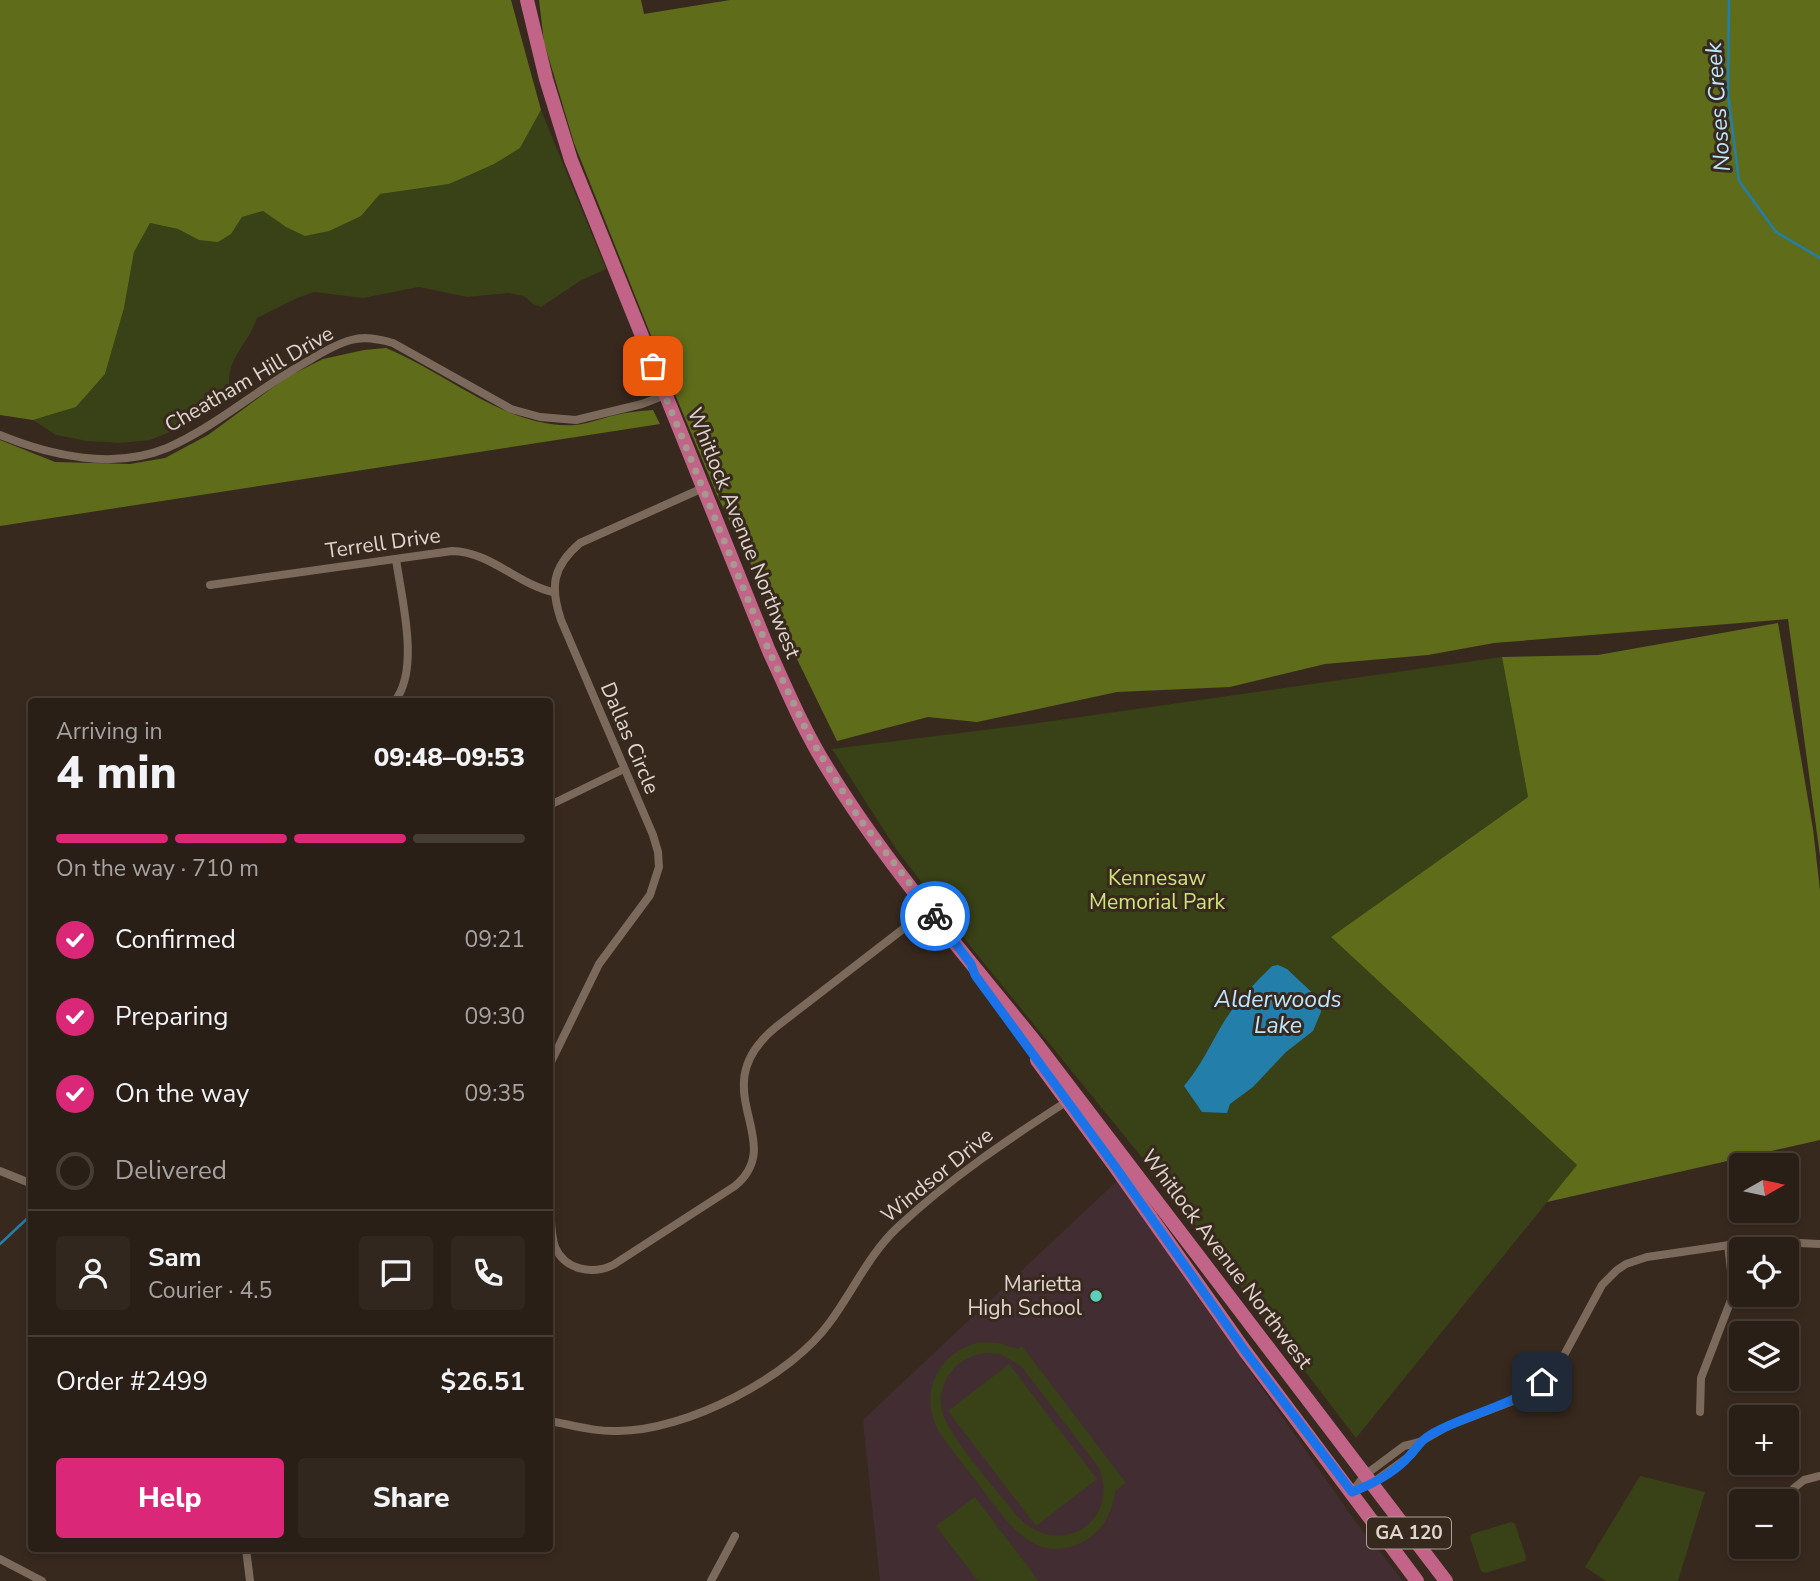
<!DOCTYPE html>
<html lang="en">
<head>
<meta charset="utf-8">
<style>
  :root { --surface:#2a1f16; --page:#32271f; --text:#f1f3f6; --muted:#a5a2a1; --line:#463d35; --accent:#db2777 }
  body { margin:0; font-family:"Nunito Sans",sans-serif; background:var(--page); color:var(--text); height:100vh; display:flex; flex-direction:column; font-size:26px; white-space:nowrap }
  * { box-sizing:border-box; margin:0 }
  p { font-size:23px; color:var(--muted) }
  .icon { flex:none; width:38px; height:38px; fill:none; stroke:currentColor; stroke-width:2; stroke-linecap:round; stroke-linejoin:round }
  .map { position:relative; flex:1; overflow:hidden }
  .details { position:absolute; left:28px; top:698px; width:525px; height:854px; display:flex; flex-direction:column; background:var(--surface); border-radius:7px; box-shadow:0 4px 10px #0003,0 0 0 2px var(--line) }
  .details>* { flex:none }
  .needle { width:46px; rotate:81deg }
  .fabs { position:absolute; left:1729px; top:1153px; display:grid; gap:14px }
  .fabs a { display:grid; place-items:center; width:70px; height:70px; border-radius:7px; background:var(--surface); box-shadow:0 4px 10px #0003,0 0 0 2px var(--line); font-size:35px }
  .pin { position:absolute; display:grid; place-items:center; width:60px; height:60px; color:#fff; margin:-30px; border-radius:14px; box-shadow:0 4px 10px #0006 }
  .courier { position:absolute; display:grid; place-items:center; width:70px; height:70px; margin:-35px; border:5px solid #1a73e8; border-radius:50%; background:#fff; color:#222; box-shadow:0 2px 9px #0007 }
  .head em { font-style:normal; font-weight:800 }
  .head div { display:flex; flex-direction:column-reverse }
  .head { display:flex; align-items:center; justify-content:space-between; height:119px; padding:0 28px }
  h1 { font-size:46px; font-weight:800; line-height:52px }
  .bar { display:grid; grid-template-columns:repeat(4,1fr); gap:10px 7px; align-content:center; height:84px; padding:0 28px }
  .bar i { height:9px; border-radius:5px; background:var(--line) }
  .bar .selected { background:var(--accent) }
  .bar p { grid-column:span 4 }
  .line { display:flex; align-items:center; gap:18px; padding:0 28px; border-top:2px solid var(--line) }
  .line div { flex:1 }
  .round { display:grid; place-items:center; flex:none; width:74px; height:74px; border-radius:7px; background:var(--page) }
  ol { padding:0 28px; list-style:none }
  li { display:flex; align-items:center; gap:21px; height:77px }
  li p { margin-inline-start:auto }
  li .icon { padding:7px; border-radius:50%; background:var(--accent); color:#fff; stroke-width:4 }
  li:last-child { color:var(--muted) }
  li i { width:38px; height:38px; border:4px solid var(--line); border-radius:50% }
  .cta { display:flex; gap:14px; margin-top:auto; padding:14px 28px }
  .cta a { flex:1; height:80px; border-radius:7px; background:var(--accent); color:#fff; font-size:28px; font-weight:800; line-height:80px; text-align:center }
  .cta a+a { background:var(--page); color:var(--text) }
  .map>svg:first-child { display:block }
</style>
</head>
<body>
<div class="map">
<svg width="1820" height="1581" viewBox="0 0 1820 1581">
  <rect width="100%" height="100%" fill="#38291e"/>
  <!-- education -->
  <path fill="#422e32" d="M1117,1181L1355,1521L1403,1581H880L863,1420Z"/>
  <!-- green -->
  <g fill="#394116" fill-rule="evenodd">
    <path d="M541,110L606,269L580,281L541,307L533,304L524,296L508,293L467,297L419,287L363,298L314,292L297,298L257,318C246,349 224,358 230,394L175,430L150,440L120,443L87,441L56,435L33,420L76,407L105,374L124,308L134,252L150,223L178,229L199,240L231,234L242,217L263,211L286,227L361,216L380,194L449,184L520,148Z"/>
    <path d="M1502,657L1528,797L1331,937L1577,1165L1356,1438L1140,1155L979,957L896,849L832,749L1031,724Z"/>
    <path d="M982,1342L998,1343L1018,1349L1022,1346L1126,1483L1115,1491C1113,1511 1104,1529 1086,1540C1036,1569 1006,1521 980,1486C966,1468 951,1450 938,1430C918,1392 939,1350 982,1342ZM985,1353L1000,1354L1021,1366L1099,1468C1121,1522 1059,1560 1018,1517C1000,1494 948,1436 942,1411C939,1398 942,1385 949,1375C957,1362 970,1355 985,1353Z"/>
    <path d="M1009,1364L1097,1479L1036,1526L948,1411Z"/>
    <path d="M1640,1476L1705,1492L1678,1581H1606L1585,1567Z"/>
    <path d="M975,1497L1032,1572L1038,1581H978L936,1526Z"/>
    <path d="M1511,1522L1515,1524L1526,1557L1525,1561L1485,1573L1481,1571L1470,1538L1472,1534Z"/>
  </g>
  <!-- forest -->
  <g fill="#5f6d1a">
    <path d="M0,0H511L541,110L520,148L494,164L449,184L380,194L361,216L329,231L305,236L286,227L263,211L242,217L231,234L218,242L199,240L178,229L150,223L134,252L124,308L105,374L76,407L33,420L0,415Z"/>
    <path d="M539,0H641L644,14L730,0H1820V856L1788,619L1494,643L1428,655L1325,664L1230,687L1117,692L977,722L928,717L837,741L717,495L662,363L574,143L544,42Z"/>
    <path d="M386,348C445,372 508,429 574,425C588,424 602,418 616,415C628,412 641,411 653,410L660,424L0,526V440L55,462L130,464L165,458L208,435L287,377L323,359L364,350Z"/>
    <path d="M1778,623L1813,829L1820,890V1140L1547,1202L1577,1165L1331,937L1528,797L1502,657L1598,655Z"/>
  </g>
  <!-- water -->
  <path fill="#237eaa" d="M1278,965L1287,969L1320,1000L1321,1012L1313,1031L1286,1052L1253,1087L1230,1104L1227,1113L1202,1112L1184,1086C1201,1066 1211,1043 1225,1020C1238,1000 1255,983 1272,966Z"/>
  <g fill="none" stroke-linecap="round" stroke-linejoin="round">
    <!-- stream -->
    <g stroke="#237eaa" stroke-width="2.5">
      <path d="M1729,0L1728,94L1739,181L1776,232L1820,258"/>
      <path d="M0,1244L32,1214"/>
    </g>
    <!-- minor -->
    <g stroke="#7b695c" stroke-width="8">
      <path d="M0,435C51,456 114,470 167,448C217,426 260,387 308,361C321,353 336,344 351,340C365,336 379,339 393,343L511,409L540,417L576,420L642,404L665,395"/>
      <path d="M210,585L452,551C491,552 517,584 553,592"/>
      <path d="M394,702C421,670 401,597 396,559"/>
      <path d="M550,805L624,769"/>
      <path d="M550,1064L599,964L650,895L659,867L658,852L653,835L561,620C550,587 552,567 580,543L703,488"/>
      <path d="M0,1171L32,1184"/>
      <path d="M550,1207C551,1220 551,1235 555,1247C565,1270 592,1275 613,1265L735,1186C790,1140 700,1089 776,1027L929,909"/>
      <path d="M1700,1412L1701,1378L1731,1300L1732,1279L1728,1245"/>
      <path d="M550,1421C572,1425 595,1432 618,1431C686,1431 791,1377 830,1322C853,1291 869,1254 898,1227C950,1178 1010,1138 1069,1100"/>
      <path d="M1371,1484L1411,1455L1420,1442"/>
      <path d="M1794,1488L1804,1480L1820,1476"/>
      <path d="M1352,1492L1365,1475L1404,1446L1420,1442L1448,1426L1513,1401L1542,1382L1563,1357L1602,1285L1617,1270L1626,1264L1647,1257L1757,1241L1820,1244"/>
      <path d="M246,1549L250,1581"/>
      <path d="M0,1559L42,1581"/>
      <path d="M711,1581L735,1536"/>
    </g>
    <!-- trunk -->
    <g stroke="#c26488" stroke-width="14">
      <path d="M527,0L546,79L571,160L769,651C787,690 803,729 826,766C886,865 964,953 1036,1043L1446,1581"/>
      <path d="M1037,1060L1114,1165L1245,1351L1417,1581"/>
    </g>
  </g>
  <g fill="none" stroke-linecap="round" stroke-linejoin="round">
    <!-- done -->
    <path stroke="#a59990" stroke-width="7" stroke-dasharray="0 12.6" d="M653,366L769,651L809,736L859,818L935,916"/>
    <!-- route -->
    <path stroke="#1a73e8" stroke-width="9" d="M935,916L971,964L975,975L1114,1165L1245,1351L1352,1492C1373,1484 1397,1471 1411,1454C1418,1447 1420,1441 1430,1435C1466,1414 1508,1408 1542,1382"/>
  </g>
  <!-- markers -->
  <circle fill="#5bcebc" stroke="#38291e" stroke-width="2.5" cx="1096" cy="1296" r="7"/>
  <g text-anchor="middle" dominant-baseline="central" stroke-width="6" stroke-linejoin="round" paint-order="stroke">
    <!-- shield labels -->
    <rect fill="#38291e" stroke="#aea199" stroke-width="2" x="1367" y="1517.5" width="84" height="31" rx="5"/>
    <g font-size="19" font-weight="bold" fill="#e0d5ce">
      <text x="1409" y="1533">GA 120</text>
    </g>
    <!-- street labels -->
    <g font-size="21" fill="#e0d5ce" stroke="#38291e">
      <text transform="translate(249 379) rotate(-30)">Cheatham Hill Drive</text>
      <text transform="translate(744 533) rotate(68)">Whitlock Avenue Northwest</text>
      <text transform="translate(383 543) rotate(-8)">Terrell Drive</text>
      <text transform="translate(630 738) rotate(67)">Dallas Circle</text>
      <text transform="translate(937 1175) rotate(-39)">Windsor Drive</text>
      <text transform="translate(1227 1259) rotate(53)">Whitlock Avenue Northwest</text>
    </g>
    <!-- park labels -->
    <g font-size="21" fill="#cfe579" stroke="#38291e">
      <text x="1157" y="878">Kennesaw<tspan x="1157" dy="24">Memorial Park</tspan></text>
    </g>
    <!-- poi labels -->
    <g font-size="21" fill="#e0d5ce" stroke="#38291e" text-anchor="end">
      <text x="1082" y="1284">Marietta<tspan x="1082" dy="24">High School</tspan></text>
    </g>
    <!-- water labels -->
    <g font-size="23" font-style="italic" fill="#bde6ff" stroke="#38291e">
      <text transform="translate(1718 107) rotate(-94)">Noses Creek</text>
      <text x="1278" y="999">Alderwoods<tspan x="1278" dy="26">Lake</tspan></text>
    </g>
  </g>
</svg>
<div class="fabs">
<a><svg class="needle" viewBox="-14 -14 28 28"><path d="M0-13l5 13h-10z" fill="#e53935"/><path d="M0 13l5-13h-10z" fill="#a5a2a1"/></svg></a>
<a><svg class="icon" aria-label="locate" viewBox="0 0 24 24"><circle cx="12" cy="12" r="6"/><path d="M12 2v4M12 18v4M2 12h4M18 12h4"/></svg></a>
<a><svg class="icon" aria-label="layers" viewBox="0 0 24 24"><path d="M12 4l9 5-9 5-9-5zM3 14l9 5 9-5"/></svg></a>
<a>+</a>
<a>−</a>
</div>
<div class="pin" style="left:653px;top:366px;background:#ea580c"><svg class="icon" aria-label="bag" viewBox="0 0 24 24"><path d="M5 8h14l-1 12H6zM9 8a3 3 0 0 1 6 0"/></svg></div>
<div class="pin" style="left:1542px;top:1382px;background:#1f2937"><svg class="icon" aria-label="home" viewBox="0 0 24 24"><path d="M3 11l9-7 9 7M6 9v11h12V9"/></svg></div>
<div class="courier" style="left:935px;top:916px"><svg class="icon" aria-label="bike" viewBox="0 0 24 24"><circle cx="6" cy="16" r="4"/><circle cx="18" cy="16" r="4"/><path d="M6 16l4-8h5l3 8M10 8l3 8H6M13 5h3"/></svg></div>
<section class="details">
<div class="head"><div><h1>4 min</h1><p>Arriving in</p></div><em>09:48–09:53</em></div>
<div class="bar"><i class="selected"></i><i class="selected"></i><i class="selected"></i><i></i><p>On the way · 710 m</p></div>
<ol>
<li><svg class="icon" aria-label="check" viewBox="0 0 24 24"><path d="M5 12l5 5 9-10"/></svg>Confirmed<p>09:21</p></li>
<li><svg class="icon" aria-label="check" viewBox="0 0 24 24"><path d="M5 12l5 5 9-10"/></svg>Preparing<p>09:30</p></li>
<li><svg class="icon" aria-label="check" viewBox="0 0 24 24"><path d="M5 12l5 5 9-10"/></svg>On the way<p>09:35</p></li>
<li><i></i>Delivered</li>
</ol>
<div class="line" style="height:126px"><a class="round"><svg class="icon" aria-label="person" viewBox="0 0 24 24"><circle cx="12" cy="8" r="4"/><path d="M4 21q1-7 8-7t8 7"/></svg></a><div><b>Sam</b><p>Courier · 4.5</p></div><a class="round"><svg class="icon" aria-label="chat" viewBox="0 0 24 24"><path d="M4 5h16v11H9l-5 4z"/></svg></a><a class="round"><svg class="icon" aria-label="phone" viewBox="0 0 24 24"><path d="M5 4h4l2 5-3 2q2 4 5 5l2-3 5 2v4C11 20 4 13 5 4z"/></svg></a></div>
<div class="line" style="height:91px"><div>Order #2499</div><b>$26.51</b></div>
<div class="cta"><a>Help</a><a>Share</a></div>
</section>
</div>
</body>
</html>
